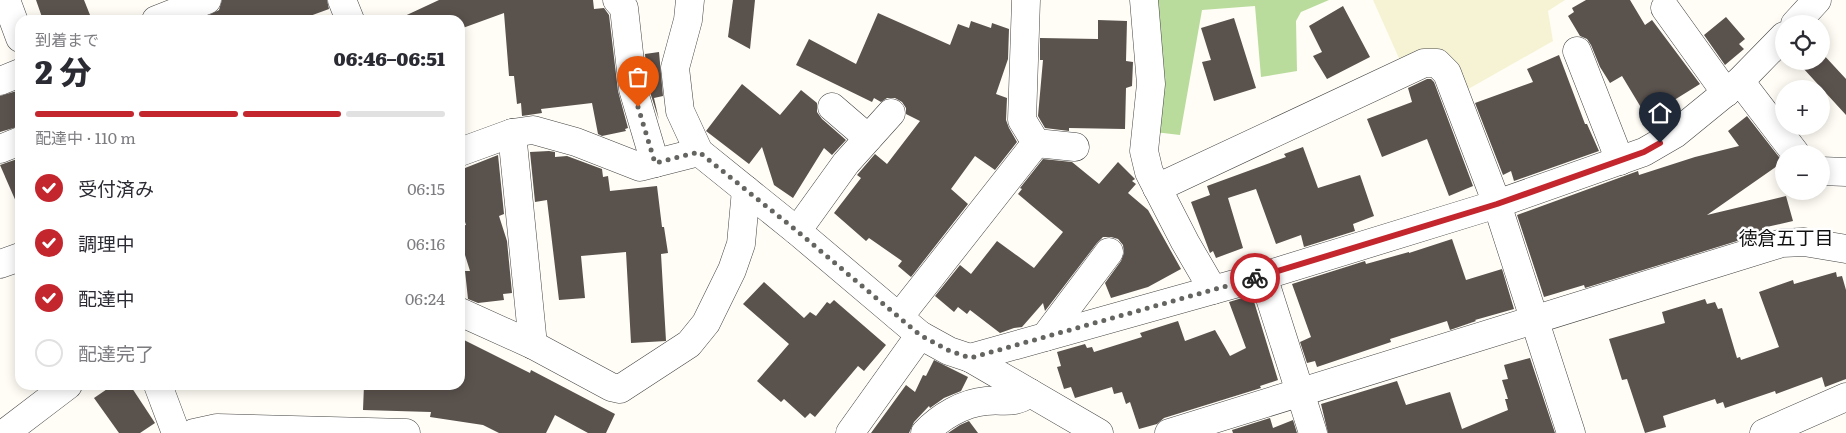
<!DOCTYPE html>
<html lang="ja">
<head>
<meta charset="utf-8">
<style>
  :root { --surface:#fff; --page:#f7f7f7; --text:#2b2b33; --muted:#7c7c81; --line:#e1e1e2; --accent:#c4262e }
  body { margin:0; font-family:Literata,"Noto Sans JP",serif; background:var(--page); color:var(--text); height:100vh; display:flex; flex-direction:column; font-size:19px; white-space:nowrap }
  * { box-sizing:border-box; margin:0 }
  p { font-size:16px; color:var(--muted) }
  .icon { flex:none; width:28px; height:28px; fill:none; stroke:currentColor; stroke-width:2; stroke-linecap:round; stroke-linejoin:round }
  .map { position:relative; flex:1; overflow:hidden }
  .details { position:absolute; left:15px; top:15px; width:450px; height:375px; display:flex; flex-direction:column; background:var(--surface); border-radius:15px; box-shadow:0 2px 12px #0003 }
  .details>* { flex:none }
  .tools { position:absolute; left:1775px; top:15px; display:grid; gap:10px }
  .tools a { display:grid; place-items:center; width:55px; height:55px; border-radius:50%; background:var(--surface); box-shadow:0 2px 12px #0003; font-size:25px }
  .pin { position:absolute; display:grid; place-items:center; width:42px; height:42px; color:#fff; margin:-51px -21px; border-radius:50% 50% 50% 0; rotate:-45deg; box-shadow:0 0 5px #0007 }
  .pin .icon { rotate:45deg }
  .courier { position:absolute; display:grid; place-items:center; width:50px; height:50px; margin:-25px; border:4px solid #c4262e; border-radius:50%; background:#fff; color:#222; box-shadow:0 1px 6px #0007 }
  .overview em { font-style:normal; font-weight:800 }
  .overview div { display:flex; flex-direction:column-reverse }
  .overview { display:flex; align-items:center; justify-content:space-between; height:85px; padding:0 20px }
  h1 { font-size:32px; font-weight:800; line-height:38px }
  .bar { display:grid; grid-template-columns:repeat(4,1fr); gap:8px 5px; align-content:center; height:60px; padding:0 20px }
  .bar i { height:6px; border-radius:4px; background:var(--line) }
  .bar .current { background:var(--accent) }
  .bar p { grid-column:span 4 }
  ol { padding:0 20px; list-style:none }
  li { display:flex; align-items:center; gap:15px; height:55px }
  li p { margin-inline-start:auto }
  li .icon { padding:5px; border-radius:50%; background:var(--accent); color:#fff; stroke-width:4 }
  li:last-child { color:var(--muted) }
  li i { width:28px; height:28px; border:2px solid var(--line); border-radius:50% }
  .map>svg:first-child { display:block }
</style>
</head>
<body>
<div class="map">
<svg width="1846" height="433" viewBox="0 0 1846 433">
  <rect width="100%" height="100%" fill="#fffdf5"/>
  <!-- farmland -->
  <path fill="#f6f3d4" d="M1373,0H1565L1548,11L1553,41L1463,92L1458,75L1402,65Z"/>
  <!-- forest -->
  <path fill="#b9dc9c" d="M1152,0H1329L1301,12L1296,21L1297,71L1261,77L1255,6L1202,10L1180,135L1146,131Z"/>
  <!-- building -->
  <g fill="#5a524d">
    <path d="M36,0H84L92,20H43Z"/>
    <path d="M222,0H327L329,9L299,20H199L219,10Z"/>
    <path d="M439,0H593L594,9L604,8L609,15L618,91L628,128L625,129L626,131L602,136L598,134L592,103L541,109L542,113L522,116L521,103L517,104L514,76H509L504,13L460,29V20H396Z"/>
    <path d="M733,0H755L750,49L728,37Z"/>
    <path d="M1586,0H1630L1645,25L1652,20L1700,84L1671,102L1675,110L1651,124L1622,76L1610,83L1600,67L1591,45L1587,39L1580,36L1568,16L1574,12L1572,8Z"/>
    <path d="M1343,6L1370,57L1327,79L1313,56L1322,52L1309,26Z"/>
    <path d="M878,13L950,45L958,24L969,28L971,21L991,28L992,23L1009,29L1008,59L996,94L1007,98L1006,120L1009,128L1017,142L995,170L975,156L951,189L968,204L911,277L898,266L902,261L869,238L866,241L834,213L861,178L857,175L875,154L887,164L920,121L906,114V108L902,102L895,98H887L881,102L874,98L872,102L796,65L809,39L856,64Z"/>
    <path d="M1726,17L1745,39L1739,44L1744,49L1725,65L1704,35Z"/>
    <path d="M1234,18L1256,88L1214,101L1202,62L1211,60L1201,28Z"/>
    <path d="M1098,20L1127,21L1126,61L1133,62L1132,86L1126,88L1125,129L1069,128V131L1045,128L1038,116L1043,60H1040V38L1098,39Z"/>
    <path d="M659,52L663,96L654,98L659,120L648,86L645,54Z"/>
    <path d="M1821,52L1846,79V115L1803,68L1810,61H1821Z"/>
    <path d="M1559,55L1585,124H1587L1599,151L1514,181L1511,171L1503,175L1475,103L1533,82L1527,69Z"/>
    <path d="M1427,79H1431L1434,82L1473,186L1449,196L1427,139L1382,157L1367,119L1412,102L1408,88Z"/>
    <path d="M742,84L780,115L801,90L817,103V112L822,119L846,140L832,155L824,148L793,198L774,185L762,147L749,164L706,131Z"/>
    <path d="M20,90V126L0,132V96Z"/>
    <path d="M1747,116L1783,162L1707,215L1786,196L1793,221L1762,228L1763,233L1585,288L1584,285L1544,297L1517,215L1638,171L1639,175L1695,157L1739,146L1728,131Z"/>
    <path d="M1303,147L1318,188L1360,175L1374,216L1353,224L1355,231L1304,247L1301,235L1276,244L1256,189L1228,198L1243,248L1216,258L1213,251L1210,253L1191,202L1210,195L1207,186L1286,157L1284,154Z"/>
    <path d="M549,151L555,152V157L567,156L602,169L603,177L608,176L610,191L657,186L662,227H664L668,253L661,254L666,341L631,343L626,252L581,256L585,298L559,300L547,200L535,202L530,152Z"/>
    <path d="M498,155L504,214L499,216L507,241L512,293L503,294L504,300L478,303L468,299L465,271H470L460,239L465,238L461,226L466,225L460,206V170Z"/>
    <path d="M20,158V211L0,165Z"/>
    <path d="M1043,159L1072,162L1099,184L1118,162L1135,179L1132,181L1136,184L1128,193L1148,210L1181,269L1148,287L1111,298L1105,283L1121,261L1124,253L1123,245L1118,239L1111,237H1103L1097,243L1045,311L1043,303L1022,327L1014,328L1000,333L970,310L967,314L958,307L954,312L935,296L960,265L971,274L997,241L1034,268L1063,232L1018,194L1022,189L1020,188Z"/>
    <path d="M1452,239L1466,280L1502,269L1514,309L1475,320L1476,321L1450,330L1447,321L1390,339L1391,342L1317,367L1315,361L1307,363L1300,342L1311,337L1292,284L1365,261L1366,264L1409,252V253Z"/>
    <path d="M1836,272L1837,277L1842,276L1846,290V379L1825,387L1822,377L1776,394L1775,391L1725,408L1723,402L1717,404L1715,399L1663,416L1666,427L1645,433L1627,379L1622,380L1609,339L1665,323L1662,312L1705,299L1707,304L1715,302L1718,309L1722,308L1737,358L1740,357L1741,360L1779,347L1759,292L1793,280L1794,284Z"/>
    <path d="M764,282L804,318L810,312L816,316L827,302L830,304L834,300L886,345L864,371L858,366L815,417L810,413L805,418L784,399L781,402L757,381L789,344L743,304Z"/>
    <path d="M1252,295L1278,380L1260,386L1261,388L1164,418L1157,424L1139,429L1130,402L1126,404L1122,392L1114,394L1112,387L1075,398L1071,387L1064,389L1057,367L1061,366L1057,352L1085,344L1087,348L1092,347L1094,352L1142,337L1140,333L1178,321L1185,341L1215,330L1230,356L1246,348L1229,302Z"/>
    <path d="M460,338L530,373L531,370L615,414L606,433H588L555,415L546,433H499L483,425L430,417L431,412L363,410L364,385H460Z"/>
    <path d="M1530,358L1555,433H1328L1321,404L1397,381L1406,405L1450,392L1462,429L1508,410L1505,399H1508L1502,380L1508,379L1504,365Z"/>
    <path d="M934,360L968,377L961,391L944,398L930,408L929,406L914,422L909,433H871L906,385L915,392L923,375L926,376Z"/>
    <path d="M113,385H130L155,423L140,433H119L94,398Z"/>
    <path d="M1270,418L1273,428L1293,420L1297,433H1233L1232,430Z"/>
    <path d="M969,421L978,433H948L960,425Z"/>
  </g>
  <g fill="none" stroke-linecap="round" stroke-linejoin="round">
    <defs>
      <g id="minor">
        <path d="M6,0L20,38"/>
        <path d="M342,0L350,20"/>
        <path d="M617,0L624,8L633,89L655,163"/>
        <path d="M690,0L688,20L675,68L680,111L699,152L797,231L920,335L949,351L970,358L1099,433"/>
        <path d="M1026,0L1022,120L1036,143L1075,147"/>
        <path d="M1144,0L1151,84L1144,151L1149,172L1185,242L1213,290"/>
        <path d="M1665,8L1726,93"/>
        <path d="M156,20L207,0"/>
        <path d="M1795,24L1817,0"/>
        <path d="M1577,51L1620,161"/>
        <path d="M0,81L20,73"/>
        <path d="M1740,81L1796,154"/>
        <path d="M832,107L868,138"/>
        <path d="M512,133L533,345"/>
        <path d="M0,149L20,141"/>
        <path d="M460,152L512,133L533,130L576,142L640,167L699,152"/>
        <path d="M1821,171L1846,172"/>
        <path d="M1157,188L1424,63H1437L1447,73L1497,204L1571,433"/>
        <path d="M797,231L846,163L891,113"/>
        <path d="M0,264L20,257"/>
        <path d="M1263,276L1313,433"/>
        <path d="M460,312L533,345L611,387L620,389L689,344L706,323L732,270L741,244L746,190"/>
        <path d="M899,317L1036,143"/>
        <path d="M1045,337L1109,252"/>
        <path d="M970,358L1263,276L1497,204L1644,152L1675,134L1740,81L1784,36"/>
        <path d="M158,385L176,433"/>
        <path d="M5,433L68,385"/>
        <path d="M194,433L217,428L406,433"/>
        <path d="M850,433L920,335"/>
        <path d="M925,433C940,417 963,403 986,401C1005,399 1012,405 1030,393"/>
        <path d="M1169,433L1782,243L1804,242L1846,249"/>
        <path d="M1764,433L1846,397"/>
      </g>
    </defs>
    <!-- minor casing -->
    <use href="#minor" stroke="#444" stroke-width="29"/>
    <!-- minor -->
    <use href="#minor" stroke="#fff" stroke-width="28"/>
  </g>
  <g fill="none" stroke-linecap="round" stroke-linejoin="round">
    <!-- done -->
    <path stroke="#646461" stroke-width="5" stroke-dasharray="0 9" d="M638,107L655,163L699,152L797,231L920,335L950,351L970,358L1255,278"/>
    <!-- route -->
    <path stroke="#c4262e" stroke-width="6" d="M1255,278L1497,204L1644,152L1660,143"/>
  </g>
  <g text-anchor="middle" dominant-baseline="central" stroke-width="5" stroke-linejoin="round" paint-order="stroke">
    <!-- neighbourhood labels -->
    <g font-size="19" fill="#111" stroke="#fff">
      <text x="1786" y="237">徳倉五丁目</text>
    </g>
  </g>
</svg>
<div class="tools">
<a><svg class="icon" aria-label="locate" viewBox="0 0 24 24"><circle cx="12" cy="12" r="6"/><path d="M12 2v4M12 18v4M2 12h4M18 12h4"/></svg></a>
<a>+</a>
<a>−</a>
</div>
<div class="pin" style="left:638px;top:107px;background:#ea580c"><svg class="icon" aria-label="bag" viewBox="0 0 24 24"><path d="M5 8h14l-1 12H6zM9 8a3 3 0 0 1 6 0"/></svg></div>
<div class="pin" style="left:1660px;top:143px;background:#1f2937"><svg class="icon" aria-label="home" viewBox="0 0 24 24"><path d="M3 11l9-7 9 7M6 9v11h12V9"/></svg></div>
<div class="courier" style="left:1255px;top:278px"><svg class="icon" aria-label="bike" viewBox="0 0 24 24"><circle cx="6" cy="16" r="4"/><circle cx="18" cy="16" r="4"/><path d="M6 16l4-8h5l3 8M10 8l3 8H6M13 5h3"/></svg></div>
<section class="details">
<div class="overview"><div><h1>2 分</h1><p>到着まで</p></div><em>06:46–06:51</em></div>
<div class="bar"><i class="current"></i><i class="current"></i><i class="current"></i><i></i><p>配達中 · 110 m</p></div>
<ol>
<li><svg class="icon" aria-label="check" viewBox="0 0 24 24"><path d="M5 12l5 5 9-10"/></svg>受付済み<p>06:15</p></li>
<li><svg class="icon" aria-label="check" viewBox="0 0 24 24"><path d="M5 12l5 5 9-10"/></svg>調理中<p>06:16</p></li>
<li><svg class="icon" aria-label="check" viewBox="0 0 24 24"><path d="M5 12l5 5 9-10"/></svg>配達中<p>06:24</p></li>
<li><i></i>配達完了</li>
</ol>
</section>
</div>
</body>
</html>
